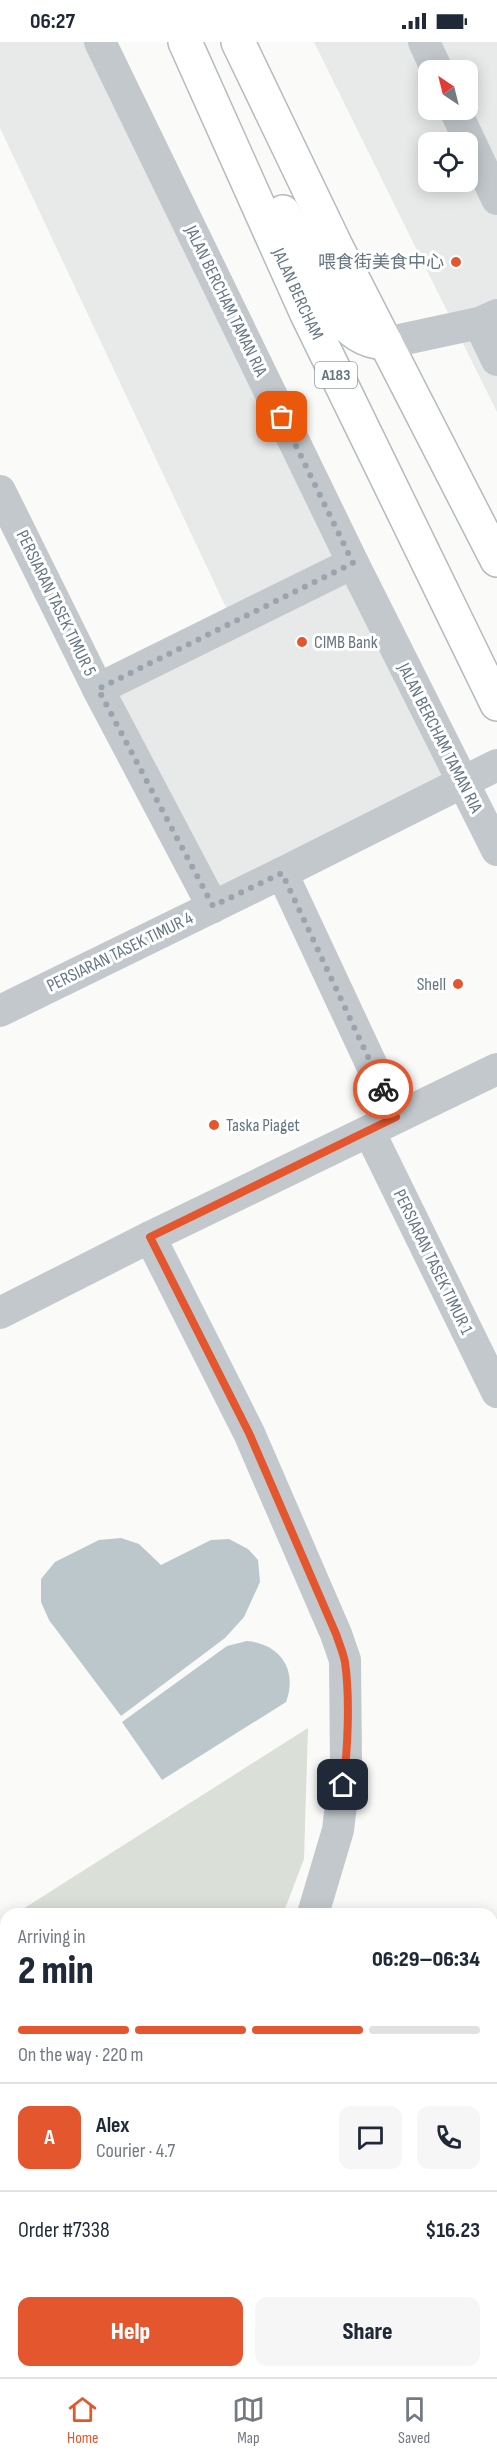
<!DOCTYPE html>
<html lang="en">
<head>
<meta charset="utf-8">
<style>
  :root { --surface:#fff; --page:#f6f6f7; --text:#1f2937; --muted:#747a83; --line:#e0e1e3; --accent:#e4572e }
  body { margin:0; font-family:"Sofia Sans Condensed","Noto Sans SC",sans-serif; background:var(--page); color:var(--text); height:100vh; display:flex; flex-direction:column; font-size:22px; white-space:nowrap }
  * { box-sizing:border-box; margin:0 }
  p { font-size:20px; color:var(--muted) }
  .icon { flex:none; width:33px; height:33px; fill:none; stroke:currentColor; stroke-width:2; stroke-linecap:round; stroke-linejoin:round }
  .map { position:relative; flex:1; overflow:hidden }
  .details { position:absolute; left:0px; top:1866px; width:498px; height:470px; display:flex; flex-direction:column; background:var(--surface); border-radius:18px 18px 0 0; box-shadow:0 3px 15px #0003 }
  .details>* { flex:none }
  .needle { width:39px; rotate:325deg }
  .tools { position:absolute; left:418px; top:18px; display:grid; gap:12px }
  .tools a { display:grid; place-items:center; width:60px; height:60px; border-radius:12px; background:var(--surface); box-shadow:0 3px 15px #0003; font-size:30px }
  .pin { position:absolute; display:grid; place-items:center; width:51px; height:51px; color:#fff; margin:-26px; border-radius:12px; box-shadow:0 3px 9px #0006 }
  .courier { position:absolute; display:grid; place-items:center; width:60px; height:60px; margin:-30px; border:4px solid #e4572e; border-radius:50%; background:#fff; color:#222; box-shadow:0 2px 8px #0007 }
  .overview em { font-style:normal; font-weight:800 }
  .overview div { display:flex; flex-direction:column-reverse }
  .overview { display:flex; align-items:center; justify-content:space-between; height:102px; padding:0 18px }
  h1 { font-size:39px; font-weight:800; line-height:45px }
  .bar { display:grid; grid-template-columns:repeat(4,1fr); gap:9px 6px; align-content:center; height:72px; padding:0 18px }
  .bar i { height:8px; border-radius:4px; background:var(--line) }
  .bar .active { background:var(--accent) }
  .bar p { grid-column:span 4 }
  .line { display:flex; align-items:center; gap:15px; padding:0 18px; border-top:2px solid var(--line) }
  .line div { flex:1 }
  .round { display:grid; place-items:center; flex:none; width:63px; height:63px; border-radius:12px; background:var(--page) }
  .action { display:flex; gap:12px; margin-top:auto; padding:12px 18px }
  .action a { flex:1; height:69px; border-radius:12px; background:var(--accent); color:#fff; font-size:24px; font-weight:800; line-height:69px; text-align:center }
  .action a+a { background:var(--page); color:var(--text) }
  .status { display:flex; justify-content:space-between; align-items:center; height:42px; padding:0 30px; background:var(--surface); direction:ltr }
  .status svg { height:16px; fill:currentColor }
  .dock { display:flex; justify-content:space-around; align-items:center; height:84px; border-top:2px solid var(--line); background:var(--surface); font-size:16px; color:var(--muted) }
  .dock a { display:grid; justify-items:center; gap:3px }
  .dock .active { color:var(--accent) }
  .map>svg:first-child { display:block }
</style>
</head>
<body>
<div class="status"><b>06:27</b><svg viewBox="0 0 49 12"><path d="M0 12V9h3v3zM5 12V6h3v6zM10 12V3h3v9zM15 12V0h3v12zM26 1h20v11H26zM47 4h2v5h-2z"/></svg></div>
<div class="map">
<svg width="497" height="2335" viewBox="0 0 497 2335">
  <rect width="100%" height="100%" fill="#fafaf8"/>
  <!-- built -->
  <g fill="#e8e9e9" fill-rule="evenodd">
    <path d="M0,0H114L469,725L205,852L103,640L230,574L0,86Z"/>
    <path d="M314,0H497V370ZM429,28H468V68H429ZM429,100H468V140H429Z"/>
  </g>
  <!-- green -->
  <g fill="#dadfd7">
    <path d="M308,1686L304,1817L283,1872H15Z"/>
    <path d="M6,1878V2294L0,2287V1882Z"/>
    <path d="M37,2330H110L108,2335H42Z"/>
  </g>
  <!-- water -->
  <g fill="#bbc7cb">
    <path d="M121,1496L139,1502L161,1523L211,1498L229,1497L248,1507L258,1518L260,1540L244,1575L225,1596L121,1674L49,1578L41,1560V1537L55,1520L99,1498Z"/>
    <path d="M247,1599C280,1602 298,1628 286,1660L162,1738L122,1680L227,1604Z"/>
  </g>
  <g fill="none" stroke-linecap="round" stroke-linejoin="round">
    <defs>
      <g id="primary">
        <path id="s1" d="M185,0L306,270L497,662"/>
        <path d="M238,0L336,204L497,518"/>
        <path d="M283,170L336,271C350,289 363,300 386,301"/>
      </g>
    </defs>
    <!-- primary casing -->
    <use href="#primary" stroke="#b5babe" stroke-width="36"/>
    <!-- minor -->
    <g stroke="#c3c8cc" stroke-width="32">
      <path d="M100,0L353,521L497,808"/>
      <path d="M424,0L437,28"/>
      <path d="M455,68L497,157"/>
      <path d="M479,281L497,318"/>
      <path d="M386,301L479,281L497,273"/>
      <path d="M0,449L98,647L213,865"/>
      <path d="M98,647L353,521"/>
      <path d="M282,831L396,1075"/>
      <path d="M0,969L282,831L497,723"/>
      <path d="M369,1089L497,1350"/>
      <path d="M150,1195L249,1391L336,1592L345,1618L346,1721L338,1788L313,1872"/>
      <path d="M0,1271L150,1195L497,1027"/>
      <path d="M492,2082L497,2069"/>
      <path d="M492,2167L497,2169"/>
      <path d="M0,2322L6,2329"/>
      <path d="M127,2335L129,2330"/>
      <path d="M396,2335L398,2330"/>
    </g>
    <!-- primary -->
    <use href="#primary" stroke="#fff" stroke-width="33"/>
  </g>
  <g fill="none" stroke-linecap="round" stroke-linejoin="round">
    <!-- done -->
    <path stroke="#99a4ac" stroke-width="6" stroke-dasharray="0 10.8" d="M282,375L353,521L98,647L213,864L282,831L383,1047"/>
    <!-- route -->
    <path stroke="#e4572e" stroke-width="8" d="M343,1743C348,1708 350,1655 345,1620C343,1610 339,1601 336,1592L249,1391L150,1195L396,1075L383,1047"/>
  </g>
  <!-- markers -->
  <g fill="#e4572e" stroke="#fff" stroke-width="2">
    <circle cx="456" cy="220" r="6"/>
    <circle cx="302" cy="600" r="6"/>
    <circle cx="458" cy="942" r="6"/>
    <circle cx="214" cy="1083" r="6"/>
  </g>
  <g text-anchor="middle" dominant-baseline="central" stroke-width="6" stroke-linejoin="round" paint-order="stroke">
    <!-- shield labels -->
    <rect fill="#fff" stroke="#939fa8" stroke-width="1.5" x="315" y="320" width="42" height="26" rx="4.5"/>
    <g font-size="16" font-weight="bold" fill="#657683">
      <text x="336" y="333">A183</text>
    </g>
    <!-- poi labels -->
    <g font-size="18" fill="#657683" stroke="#fff" text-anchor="end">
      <text x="444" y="220">喂食街美食中心</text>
      <text x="314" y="600" text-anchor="start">CIMB Bank</text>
      <text x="446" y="942">Shell</text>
      <text x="226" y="1083" text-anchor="start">Taska Piaget</text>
    </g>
    <!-- street labels -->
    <g font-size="18" fill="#657683" stroke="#fff">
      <text stroke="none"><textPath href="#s1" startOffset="276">JALAN BERCHAM</textPath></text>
      <text transform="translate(226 259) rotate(64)">JALAN BERCHAM TAMAN RIA</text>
      <text transform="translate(56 561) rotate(64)">PERSIARAN TASEK TIMUR 5</text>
      <text transform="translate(440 696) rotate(63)">JALAN BERCHAM TAMAN RIA</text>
      <text transform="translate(120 910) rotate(-26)">PERSIARAN TASEK TIMUR 4</text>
      <text transform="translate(433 1220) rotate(64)">PERSIARAN TASEK TIMUR 1</text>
    </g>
  </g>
</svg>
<div class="tools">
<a><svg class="needle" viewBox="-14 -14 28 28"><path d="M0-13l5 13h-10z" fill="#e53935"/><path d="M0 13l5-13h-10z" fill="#747a83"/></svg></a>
<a><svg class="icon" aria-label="locate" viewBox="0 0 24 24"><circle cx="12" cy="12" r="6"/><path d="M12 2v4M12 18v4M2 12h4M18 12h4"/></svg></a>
</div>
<div class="pin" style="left:282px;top:375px;background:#ea580c"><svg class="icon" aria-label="bag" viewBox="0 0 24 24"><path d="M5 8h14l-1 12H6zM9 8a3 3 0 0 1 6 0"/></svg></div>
<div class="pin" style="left:343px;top:1743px;background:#1f2937"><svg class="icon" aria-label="home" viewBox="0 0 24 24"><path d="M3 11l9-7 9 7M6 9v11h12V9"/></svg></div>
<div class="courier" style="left:383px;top:1047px"><svg class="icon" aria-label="bike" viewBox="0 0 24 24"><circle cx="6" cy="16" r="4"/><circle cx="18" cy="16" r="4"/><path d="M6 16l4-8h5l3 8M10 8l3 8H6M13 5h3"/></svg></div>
<section class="details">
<div class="overview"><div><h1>2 min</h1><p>Arriving in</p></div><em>06:29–06:34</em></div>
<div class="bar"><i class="active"></i><i class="active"></i><i class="active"></i><i></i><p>On the way · 220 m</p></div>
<div class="line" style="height:108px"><b class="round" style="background:var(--accent);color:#fff">A</b><div><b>Alex</b><p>Courier · 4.7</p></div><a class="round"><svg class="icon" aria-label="chat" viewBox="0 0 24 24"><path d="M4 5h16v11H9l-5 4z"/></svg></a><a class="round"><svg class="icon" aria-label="phone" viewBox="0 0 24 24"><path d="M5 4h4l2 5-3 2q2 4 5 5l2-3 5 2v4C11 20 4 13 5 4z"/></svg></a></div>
<div class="line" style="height:78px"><div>Order #7338</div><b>$16.23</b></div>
<div class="action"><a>Help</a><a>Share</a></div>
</section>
</div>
<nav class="dock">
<a class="active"><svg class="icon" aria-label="home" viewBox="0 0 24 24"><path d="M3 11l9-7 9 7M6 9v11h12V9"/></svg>Home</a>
<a><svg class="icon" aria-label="map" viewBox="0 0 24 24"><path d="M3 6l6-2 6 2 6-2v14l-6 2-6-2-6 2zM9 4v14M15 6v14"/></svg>Map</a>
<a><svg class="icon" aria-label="saved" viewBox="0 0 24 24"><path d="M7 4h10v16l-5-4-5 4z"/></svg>Saved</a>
</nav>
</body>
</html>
